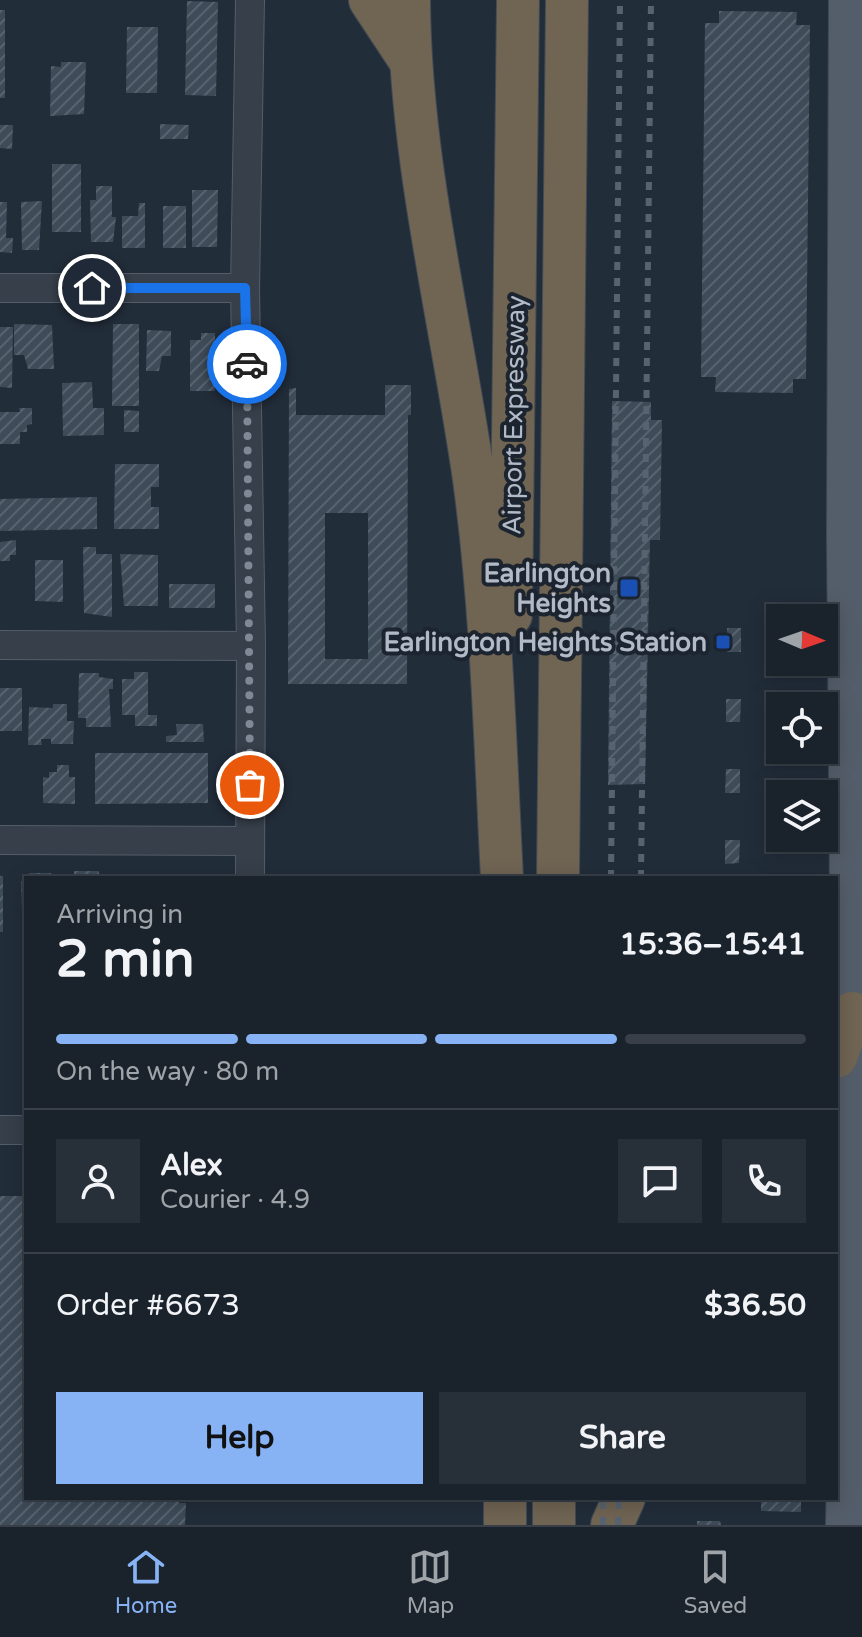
<!DOCTYPE html>
<html lang="en">
<head>
<meta charset="utf-8">
<style>
  :root { --surface:#1a222c; --page:#272f38; --text:#f1f3f6; --muted:#9fa4a9; --line:#383f48; --accent:#87b3f5 }
  body { margin:0; font-family:"Varela Round",sans-serif; background:var(--page); color:var(--text); height:100vh; display:flex; flex-direction:column; font-size:30px; white-space:nowrap }
  * { box-sizing:border-box; margin:0 }
  p { font-size:26px; color:var(--muted) }
  .icon { flex:none; width:44px; height:44px; fill:none; stroke:currentColor; stroke-width:2; stroke-linecap:round; stroke-linejoin:round }
  .map { position:relative; flex:1; overflow:hidden }
  .drawer { position:absolute; left:24px; top:876px; width:814px; height:624px; display:flex; flex-direction:column; background:var(--surface); border-radius:0px; box-shadow:0 4px 20px #0003,0 0 0 2px var(--line) }
  .drawer>* { flex:none }
  .needle { width:52px; rotate:92deg }
  .controls { position:absolute; left:766px; top:604px; display:grid; gap:16px }
  .controls a { display:grid; place-items:center; width:72px; height:72px; border-radius:0px; background:var(--surface); box-shadow:0 4px 20px #0003,0 0 0 2px var(--line); font-size:40px }
  .pin { position:absolute; display:grid; place-items:center; width:68px; height:68px; color:#fff; margin:-34px; border:4px solid #fff; border-radius:50%; box-shadow:0 2px 8px #0007 }
  .courier { position:absolute; display:grid; place-items:center; width:80px; height:80px; margin:-40px; border:6px solid #1a73e8; border-radius:50%; background:#fff; color:#222; box-shadow:0 2px 10px #0007 }
  .overview em { font-style:normal; font-weight:800 }
  .overview div { display:flex; flex-direction:column-reverse }
  .overview { display:flex; align-items:center; justify-content:space-between; height:136px; padding:0 32px }
  h1 { font-size:52px; font-weight:800; line-height:60px }
  .bar { display:grid; grid-template-columns:repeat(4,1fr); gap:12px 8px; align-content:center; height:96px; padding:0 32px }
  .bar i { height:10px; border-radius:6px; background:var(--line) }
  .bar .active { background:var(--accent) }
  .bar p { grid-column:span 4 }
  .line { display:flex; align-items:center; gap:20px; padding:0 32px; border-top:2px solid var(--line) }
  .line div { flex:1 }
  .round { display:grid; place-items:center; flex:none; width:84px; height:84px; border-radius:0px; background:var(--page) }
  .button { display:flex; gap:16px; margin-top:auto; padding:16px 32px }
  .button a { flex:1; height:92px; border-radius:0px; background:var(--accent); color:#111; font-size:32px; font-weight:800; line-height:92px; text-align:center }
  .button a+a { background:var(--page); color:var(--text) }
  .menu { display:flex; justify-content:space-around; align-items:center; height:112px; border-top:2px solid var(--line); background:var(--surface); font-size:22px; color:var(--muted) }
  .menu a { display:grid; justify-items:center; gap:4px }
  .menu .active { color:var(--accent) }
  .map>svg:first-child { display:block }
</style>
</head>
<body>
<div class="map">
<svg width="862" height="1525" viewBox="0 0 862 1525">
  <defs>
    <pattern id="building-hatch" width="6" height="6" patternUnits="userSpaceOnUse" patternTransform="scale(2)"><rect width="6" height="6" fill="#3e4b59"/><path d="M-1 1l2-2M0 6l6-6M5 7l2-2" fill="none" stroke="#58636f"/></pattern>
  </defs>
  <rect width="100%" height="100%" fill="#222d3a"/>
  <!-- building -->
  <g fill="url(#building-hatch)" fill-rule="evenodd">
    <path d="M187,1L218,2L216,96L185,95Z"/>
    <rect x="0" y="10" width="5" height="88"/>
    <path d="M719,11L797,12L796,25H810L806,379H793V393L715,392L716,377H701L705,23H719Z"/>
    <path d="M127,27H158L157,93H126Z"/>
    <path d="M61,62H86L84,114L50,116L51,66L61,67Z"/>
    <path d="M160,124L189,125L188,139H160Z"/>
    <path d="M0,125H13L12,149L0,148Z"/>
    <rect x="52" y="164" width="29" height="68"/>
    <path d="M96,186H112V217H116L113,242H91L90,200H96Z"/>
    <path d="M192,190H218L217,247H192Z"/>
    <path d="M42,201L39,250H22L21,202Z"/>
    <path d="M0,202H7L6,238H13L12,253L0,252Z"/>
    <path d="M139,203H145V248H122V216H138Z"/>
    <rect x="163" y="206" width="23" height="42"/>
    <path d="M14,324L52,325L54,369H28L24,355H14Z"/>
    <path d="M113,324H139V406H112Z"/>
    <path d="M0,327H13L12,388L0,387Z"/>
    <path d="M147,330L171,331V356H162L159,371H146Z"/>
    <path d="M201,333H215V391H190V340H201Z"/>
    <path d="M92,382L93,408H104V435L63,436L62,383Z"/>
    <path d="M385,385H411V415H408L407,684H288L289,389L296,388V415H385ZM325,513H368V659H325Z"/>
    <path d="M612,401L651,402V420H662L660,540H650L645,784L608,785Z"/>
    <path d="M19,408H32V424L27,425V432H20V444H0V412H20Z"/>
    <path d="M124,410L139,411V432H124Z"/>
    <path d="M115,464H159V487H151V507H159V529H114Z"/>
    <path d="M97,497V529L0,531V499Z"/>
    <path d="M16,540V555H10V561H0V542Z"/>
    <path d="M83,547H96V554H112V617L84,613Z"/>
    <path d="M120,554L158,555V606H124Z"/>
    <path d="M35,560H63V602L35,601Z"/>
    <rect x="169" y="584" width="46" height="24"/>
    <rect x="727" y="628" width="14" height="24"/>
    <path d="M134,672H148V715H157V726H135V715H122V679H134Z"/>
    <path d="M79,673H99V677L113,679V689H109L111,727H86V718H78Z"/>
    <rect x="0" y="688" width="22" height="43"/>
    <path d="M726,699H741L740,722H726Z"/>
    <path d="M53,704H67V721H74L73,744H51V739H41L42,745H28L29,707L53,708Z"/>
    <path d="M176,724H203L204,742H166V736L177,735Z"/>
    <path d="M95,753H208V803L95,804Z"/>
    <path d="M57,765H69V777H75V804L43,803V777L49,778V772H57Z"/>
    <path d="M726,769H740V793H725Z"/>
    <path d="M725,840H740L739,863L725,864Z"/>
    <rect x="74" y="871" width="25" height="7"/>
    <rect x="29" y="873" width="22" height="5"/>
    <rect x="188" y="875" width="26" height="3"/>
    <rect x="0" y="876" width="3" height="56"/>
    <path d="M21,881H26V913H22Z"/>
    <path d="M0,1196H26V1498H179V1503H186L185,1525H0Z"/>
    <path d="M761,1498H801V1512L761,1511Z"/>
    <path d="M697,1521H720L721,1525H697Z"/>
  </g>
  <g fill="none" stroke-linecap="round" stroke-linejoin="round">
    <defs>
      <g id="minor">
        <path d="M250,0L245,288L251,646L250,878"/>
        <path d="M0,288H245"/>
        <path d="M0,645L251,646"/>
        <path d="M0,840L250,841"/>
        <path d="M0,1130H26"/>
      </g>
      <path id="major" d="M844,1525L854,974L848,891L845,535L847,0"/>
      <g id="highway">
        <path d="M370,0L409,59"/>
        <path d="M409,0C410,161 451,320 474,479C492,611 495,745 502,878"/>
        <path d="M511,615L518,0"/>
        <path d="M558,878L567,0"/>
        <path d="M836,1057L852,1013"/>
        <path d="M505,1525V1498"/>
        <path d="M554,1525V1498"/>
        <path d="M612,1525L624,1498"/>
      </g>
    </defs>
    <!-- minor casing -->
    <use href="#minor" stroke="#545d68" stroke-width="30"/>
    <!-- major casing -->
    <use href="#major" stroke="#3f4853" stroke-width="38"/>
    <!-- highway casing -->
    <use href="#highway" stroke="#414a55" stroke-width="44"/>
    <!-- minor -->
    <use href="#minor" stroke="#363f4a" stroke-width="28"/>
    <!-- major -->
    <use href="#major" stroke="#545e6a" stroke-width="36"/>
    <!-- highway -->
    <use href="#highway" stroke="#706453" stroke-width="42"/>
    <!-- rail -->
    <g stroke="#586371" stroke-width="6" stroke-dasharray="8 8" stroke-linecap="butt">
      <path d="M611,878L620,0"/>
      <path d="M641,878L651,0"/>
      <path d="M603,1525V1498"/>
      <path d="M618,1525L619,1498"/>
    </g>
  </g>
  <g fill="none" stroke-linecap="round" stroke-linejoin="round">
    <!-- done -->
    <path stroke="#7f8995" stroke-width="8" stroke-dasharray="0 14.4" d="M247,364L250,785"/>
    <!-- route -->
    <path stroke="#1a73e8" stroke-width="10" d="M92,288H245L247,364"/>
  </g>
  <!-- markers -->
  <g fill="#1a4fb4" stroke="#1b242f" stroke-width="3">
    <rect x="619" y="578" width="20" height="20" rx="4"/>
    <rect x="715" y="634" width="16" height="16" rx="4"/>
  </g>
  <g text-anchor="middle" dominant-baseline="central" stroke-width="8" stroke-linejoin="round" paint-order="stroke">
    <!-- street labels -->
    <g font-size="26" fill="#b1bac6" stroke="#1b242f">
      <text transform="translate(514 415) rotate(-89)">Airport Expressway</text>
    </g>
    <!-- poi labels -->
    <g font-size="26" font-weight="bold" fill="#b1bac6" stroke="#1b242f" text-anchor="end">
      <text x="611" y="573">Earlington<tspan x="611" dy="30">Heights</tspan></text>
      <text x="707" y="642">Earlington Heights Station</text>
    </g>
  </g>
</svg>
<div class="controls">
<a><svg class="needle" viewBox="-14 -14 28 28"><path d="M0-13l5 13h-10z" fill="#e53935"/><path d="M0 13l5-13h-10z" fill="#9fa4a9"/></svg></a>
<a><svg class="icon" aria-label="locate" viewBox="0 0 24 24"><circle cx="12" cy="12" r="6"/><path d="M12 2v4M12 18v4M2 12h4M18 12h4"/></svg></a>
<a><svg class="icon" aria-label="layers" viewBox="0 0 24 24"><path d="M12 4l9 5-9 5-9-5zM3 14l9 5 9-5"/></svg></a>
</div>
<div class="pin" style="left:250px;top:785px;background:#ea580c"><svg class="icon" aria-label="bag" viewBox="0 0 24 24"><path d="M5 8h14l-1 12H6zM9 8a3 3 0 0 1 6 0"/></svg></div>
<div class="pin" style="left:92px;top:288px;background:#1f2937"><svg class="icon" aria-label="home" viewBox="0 0 24 24"><path d="M3 11l9-7 9 7M6 9v11h12V9"/></svg></div>
<div class="courier" style="left:247px;top:364px"><svg class="icon" aria-label="car" viewBox="0 0 24 24"><path d="M5 17H2v-5l4-1 3-4h7l3 4 3 1v5h-3M9 17h6M6 11h13"/><circle cx="7" cy="17" r="2"/><circle cx="17" cy="17" r="2"/></svg></div>
<section class="drawer">
<div class="overview"><div><h1>2 min</h1><p>Arriving in</p></div><em>15:36–15:41</em></div>
<div class="bar"><i class="active"></i><i class="active"></i><i class="active"></i><i></i><p>On the way · 80 m</p></div>
<div class="line" style="height:144px"><a class="round"><svg class="icon" aria-label="person" viewBox="0 0 24 24"><circle cx="12" cy="8" r="4"/><path d="M4 21q1-7 8-7t8 7"/></svg></a><div><b>Alex</b><p>Courier · 4.9</p></div><a class="round"><svg class="icon" aria-label="chat" viewBox="0 0 24 24"><path d="M4 5h16v11H9l-5 4z"/></svg></a><a class="round"><svg class="icon" aria-label="phone" viewBox="0 0 24 24"><path d="M5 4h4l2 5-3 2q2 4 5 5l2-3 5 2v4C11 20 4 13 5 4z"/></svg></a></div>
<div class="line" style="height:104px"><div>Order #6673</div><b>$36.50</b></div>
<div class="button"><a>Help</a><a>Share</a></div>
</section>
</div>
<nav class="menu">
<a class="active"><svg class="icon" aria-label="home" viewBox="0 0 24 24"><path d="M3 11l9-7 9 7M6 9v11h12V9"/></svg>Home</a>
<a><svg class="icon" aria-label="map" viewBox="0 0 24 24"><path d="M3 6l6-2 6 2 6-2v14l-6 2-6-2-6 2zM9 4v14M15 6v14"/></svg>Map</a>
<a><svg class="icon" aria-label="saved" viewBox="0 0 24 24"><path d="M7 4h10v16l-5-4-5 4z"/></svg>Saved</a>
</nav>
</body>
</html>
